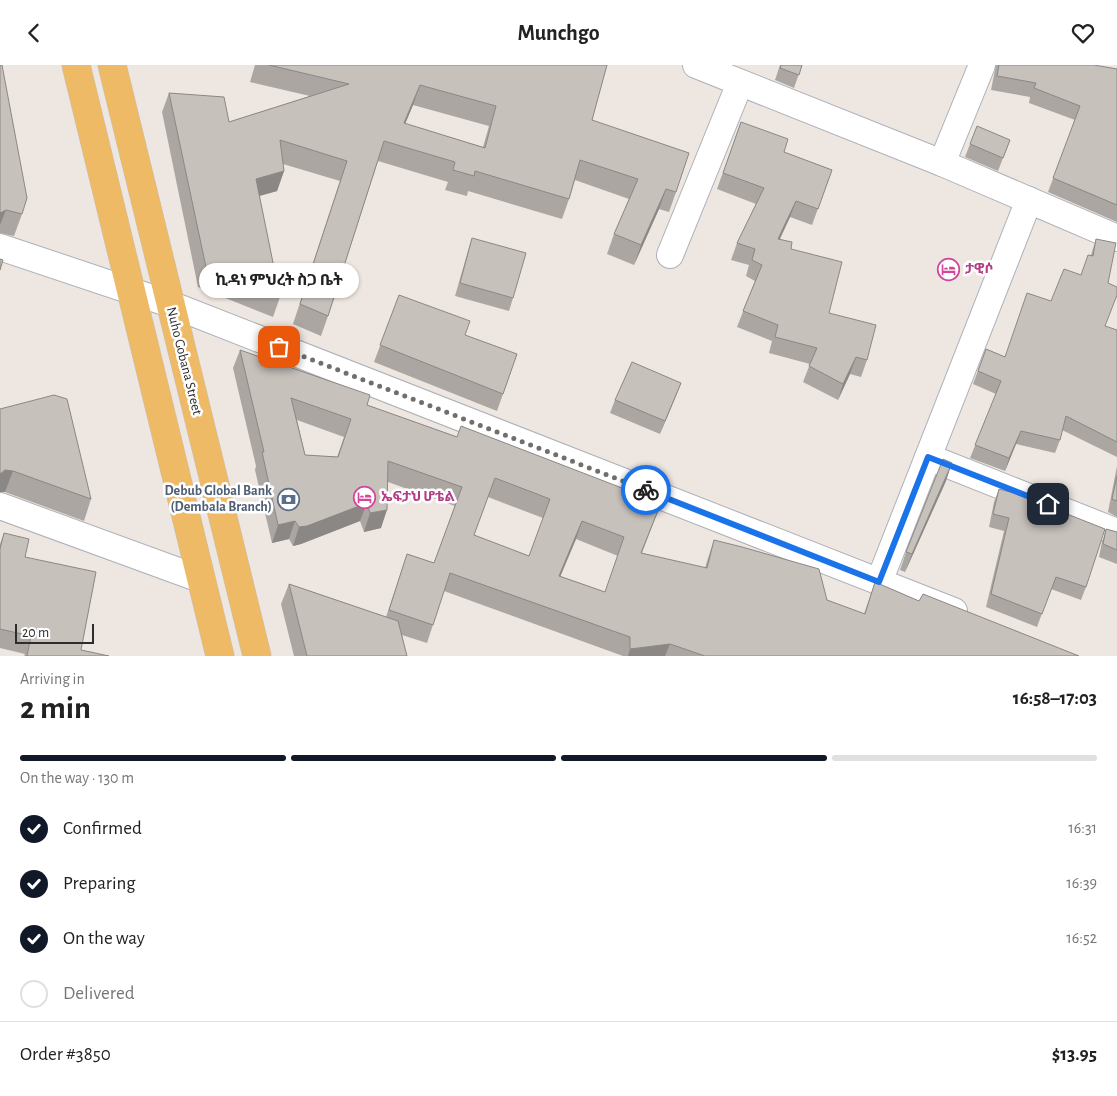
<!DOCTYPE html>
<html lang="en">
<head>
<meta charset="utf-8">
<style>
  :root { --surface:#fff; --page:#f6f6f6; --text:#222; --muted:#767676; --line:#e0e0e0; --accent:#111827 }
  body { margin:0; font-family:"Alegreya Sans","Noto Sans Ethiopic",sans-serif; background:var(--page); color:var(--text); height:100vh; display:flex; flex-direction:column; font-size:19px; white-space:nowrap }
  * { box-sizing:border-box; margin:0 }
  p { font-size:16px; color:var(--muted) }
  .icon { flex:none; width:28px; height:28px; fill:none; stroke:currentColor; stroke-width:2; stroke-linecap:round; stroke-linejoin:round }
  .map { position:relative; height:591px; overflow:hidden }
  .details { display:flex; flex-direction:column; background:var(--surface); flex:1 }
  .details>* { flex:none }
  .scale { position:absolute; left:15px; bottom:12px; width:79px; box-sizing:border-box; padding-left:5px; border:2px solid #2d2d2d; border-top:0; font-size:14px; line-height:18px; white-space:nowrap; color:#2d2d2d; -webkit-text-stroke:4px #fff; paint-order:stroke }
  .pin { position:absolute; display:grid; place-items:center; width:42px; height:42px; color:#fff; margin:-21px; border-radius:10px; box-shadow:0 2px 8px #0006 }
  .courier { position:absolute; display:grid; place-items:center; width:50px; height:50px; margin:-25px; border:4px solid #1a73e8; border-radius:50%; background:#fff; color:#222; box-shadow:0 1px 6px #0007 }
  .bubble { position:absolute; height:35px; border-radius:18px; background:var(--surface); box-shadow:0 1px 4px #0004; font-size:16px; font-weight:700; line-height:35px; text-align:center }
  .headline em { font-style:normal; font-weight:700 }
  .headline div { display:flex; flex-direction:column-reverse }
  .headline { display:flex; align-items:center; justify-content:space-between; height:85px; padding:0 20px }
  h1 { font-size:32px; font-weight:700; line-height:38px }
  .bar { display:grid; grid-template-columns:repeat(4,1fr); gap:8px 5px; align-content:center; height:60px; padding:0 20px }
  .bar i { height:6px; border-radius:4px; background:var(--line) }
  .bar .on { background:var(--accent) }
  .bar p { grid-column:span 4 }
  .line { display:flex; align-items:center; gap:12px; padding:0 20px; border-top:1px solid var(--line) }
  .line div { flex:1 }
  ol { padding:0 20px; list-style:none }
  li { display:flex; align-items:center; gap:15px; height:55px }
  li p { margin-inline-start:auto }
  li .icon { padding:5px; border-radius:50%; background:var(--accent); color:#fff; stroke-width:4 }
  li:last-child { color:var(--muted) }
  li i { width:28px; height:28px; border:2px solid var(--line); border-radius:50% }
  header { display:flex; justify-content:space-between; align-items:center; height:65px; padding:0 20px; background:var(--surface); font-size:22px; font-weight:700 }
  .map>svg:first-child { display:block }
</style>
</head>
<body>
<header><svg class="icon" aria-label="back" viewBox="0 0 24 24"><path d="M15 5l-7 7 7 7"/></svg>Munchgo<svg class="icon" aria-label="heart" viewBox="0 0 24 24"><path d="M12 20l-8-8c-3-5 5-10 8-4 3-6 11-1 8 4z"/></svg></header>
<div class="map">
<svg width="1117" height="591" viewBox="0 0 1117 591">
  <rect width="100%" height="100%" fill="#eee6e0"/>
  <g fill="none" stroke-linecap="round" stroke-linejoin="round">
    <defs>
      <g id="street">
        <path d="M696,0L942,98L1117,173"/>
        <path d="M942,98L982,0"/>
        <path d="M0,182L170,239L954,546"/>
        <path d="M670,190L740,18"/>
        <path d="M928,392L1117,467"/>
        <path d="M0,441L200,514"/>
        <path d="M879,517L1029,135"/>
      </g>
      <g id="primary">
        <path d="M76,0L220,591"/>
        <path d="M112,0L257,591"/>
      </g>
    </defs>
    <!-- street casing -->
    <use href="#street" stroke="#adb1b9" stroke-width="28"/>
    <!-- primary casing -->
    <use href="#primary" stroke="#c4c4c4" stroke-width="29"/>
    <!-- street -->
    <use href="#street" stroke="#fff" stroke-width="26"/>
    <!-- primary -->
    <use href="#primary" stroke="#efba65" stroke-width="28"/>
  </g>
  <!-- wall -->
  <g fill="#aba6a2" fill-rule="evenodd">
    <path d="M0,0L22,149L14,171L0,168Z"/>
    <path d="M255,0H607L592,55L676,127L669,147L659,144L634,200L607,189L614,169L629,134L575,115L569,134L562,154L468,126L467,131L445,125L448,117L378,96L328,251L321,271L293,259L340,116L283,99L284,106L277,126L259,131L280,232L273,252L198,222L162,47L169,28L229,57L310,31L250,17ZM413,40L489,61L483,82L405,59Z"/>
    <path d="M780,0H802L794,23L775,15Z"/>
    <path d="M996,0H1094L1117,4V157L1048,127L1075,55L1029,38L1030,32L991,25Z"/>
    <path d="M741,57L784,87L832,105L812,160L790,152L780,174L791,184L829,248L867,295L861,312L850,309L838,335L803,317L810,299L769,288L772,276L737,262L755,216L746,211L749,200L731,195L737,178L756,139L717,124Z"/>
    <path d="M1010,75L998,106L965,92L970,79Z"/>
    <path d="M472,173L513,233L509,246L455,231L468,186Z"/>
    <path d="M1096,174L1108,218L1105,262L1117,265V392L1062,365L1060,375L1055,388L1016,379L1005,406L970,393L996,329L973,319L986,284L1005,292L1051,236L1081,210L1091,190Z"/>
    <path d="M399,230L465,270L517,289L497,346L374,297Z"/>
    <path d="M240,285L367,340L457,372L661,438L642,488L705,503L708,493L714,475L827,535L864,549L875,517L919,536L1079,591H623L444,526L427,578L402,570L407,591H294L281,539L289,519L386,552L407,489L434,498L455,441L388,417L381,463L364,467L360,456L301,479L293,481L289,474L272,478L255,405L256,401L233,303ZM297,355L344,372L337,392L305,390ZM488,432L543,453L529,491L474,470ZM576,474L618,491L605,527L560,511Z"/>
    <path d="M681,318L660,369L610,348L615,335Z"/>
    <path d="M0,344L91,434L84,456L5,427Z"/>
    <path d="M1117,401V452L1108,447Z"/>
    <path d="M946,416L905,507L900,505L906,487Z"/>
    <path d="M999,424L1086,522L1081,535L1051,524L1037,562L986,542L1004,466L989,462L994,437Z"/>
    <path d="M1106,464L1117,467V499L1099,492L1102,477Z"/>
    <path d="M4,468L25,492L81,585L109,591H24L25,589L0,583V479Z"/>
  </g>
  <!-- shaded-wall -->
  <g fill="#8b8784">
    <path d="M420,20L413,40L397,78L404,58Z"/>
    <path d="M284,106L277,126L249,134L256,114Z"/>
    <path d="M666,124L659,144L634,200L641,180Z"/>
    <path d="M796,136L790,152L772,190L778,174Z"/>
    <path d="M6,145L0,160V148Z"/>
    <path d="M856,292L850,309L838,335L843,319Z"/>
    <path d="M681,318L676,331L660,369L665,356Z"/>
    <path d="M1021,366L1016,379L1005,406L1009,393Z"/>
    <path d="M952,398L946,416L905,507L912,489Z"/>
    <path d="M5,405L13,406L5,427H0V409Z"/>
    <path d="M367,438L360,456L301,479L293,481L299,462Z"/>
    <path d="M387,445L381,463L364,467L370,448Z"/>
    <path d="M295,456L289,474L272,478L278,460Z"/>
    <path d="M582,456L576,474L553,529L559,511Z"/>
    <path d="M670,579L665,591H628L630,584Z"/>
  </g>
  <!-- building -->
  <g fill="#c7c1bc" stroke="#8b8784" fill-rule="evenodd">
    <path d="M0,0H2L27,133L22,149L6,145L0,148Z"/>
    <path d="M269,0H607L592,55L689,88L676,127L666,124L641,180L614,169L638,114L580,95L569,134L475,106L474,111L453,105L455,97L384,76L328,251L300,239L347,96L280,75L284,106L256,114L280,232L206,202L169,28L224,32L229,57L349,19ZM420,20L496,41L485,83L404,58Z"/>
    <path d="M781,0H802L799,10L780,3Z"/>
    <path d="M999,0H1094L1117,4V140L1053,113L1080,41L1034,23L1036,18L997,11Z"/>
    <path d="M741,57L788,74L784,87L832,105L818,144L796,136L778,174L792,177L791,184L842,197L829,248L876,260L867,295L856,292L843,319L809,301L817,283L775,272L778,260L743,246L762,200L752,195L755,184L737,178L764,123L723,108Z"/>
    <path d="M977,61L1010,75L1003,93L970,79Z"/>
    <path d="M472,173L526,188L513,233L460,218Z"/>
    <path d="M1096,174L1116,178L1108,218L1117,222V230L1105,261L1117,265V377L1066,351L1060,375L1021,366L1009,393L975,380L1001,316L978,306L986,284L1005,292L1027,228L1051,236L1064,204L1081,210L1088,190L1093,191Z"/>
    <path d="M0,194L3,195L0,205Z"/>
    <path d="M399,230L470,256L465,270L517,289L503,329L380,280Z"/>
    <path d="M240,285L370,330L367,340L457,372L461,361L661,438L641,488L707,503L714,475L742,482L819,504L827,535L865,549L875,517L919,536L923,529L1079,591H705L670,579L630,584V572L450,508L433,560L389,545L407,489L434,498L462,422L388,396L387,445L370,448L367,438L307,461L299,462L295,456L278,460L262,387H264ZM291,333L351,354L338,392L305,390ZM495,413L550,434L529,491L474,470ZM582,456L624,472L605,527L559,511Z"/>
    <path d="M632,297L681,318L665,356L615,335Z"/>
    <path d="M54,330L67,334L91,434L13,406L5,405L0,409V344Z"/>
    <path d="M943,394L952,398L912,489L906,487Z"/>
    <path d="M1117,411V436L1112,434Z"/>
    <path d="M999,424L1014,428L1105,464L1086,522L1056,512L1042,549L991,529L1009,453L993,449Z"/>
    <path d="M1106,464L1117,467V485L1103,479Z"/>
    <path d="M4,468L29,474L25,492L96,507L81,585L109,591H27L31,571L0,564V484Z"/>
    <path d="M289,519L398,556L407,591H307Z"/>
  </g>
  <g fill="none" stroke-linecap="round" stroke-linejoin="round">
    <!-- done -->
    <path stroke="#716e6c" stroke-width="5" stroke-dasharray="0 9" d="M279,282L646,425"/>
    <!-- route -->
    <path stroke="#1a73e8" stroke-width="6" d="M646,425L879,517L928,392L1048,439"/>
  </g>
  <!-- icons -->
  <defs>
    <symbol id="hotel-ring" viewBox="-11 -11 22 22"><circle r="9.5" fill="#fff" stroke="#d1479c" stroke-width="1.5"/><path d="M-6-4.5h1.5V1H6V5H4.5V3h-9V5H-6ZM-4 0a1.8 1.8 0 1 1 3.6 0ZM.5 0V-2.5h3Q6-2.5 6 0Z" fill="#d1479c"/></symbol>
    <symbol id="bank-ring" viewBox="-11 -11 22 22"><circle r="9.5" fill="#fff" stroke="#5c6f8a" stroke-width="1.5"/><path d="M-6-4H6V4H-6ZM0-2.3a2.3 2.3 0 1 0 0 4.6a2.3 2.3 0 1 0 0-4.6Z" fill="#5c6f8a"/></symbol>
  </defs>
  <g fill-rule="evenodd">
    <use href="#hotel-ring" x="936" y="192" width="25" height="25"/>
    <use href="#hotel-ring" x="352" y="420" width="25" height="25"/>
    <use href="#bank-ring" x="276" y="422" width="25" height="25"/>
  </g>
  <g text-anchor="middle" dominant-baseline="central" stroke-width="5" stroke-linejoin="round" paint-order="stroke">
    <!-- hotel labels -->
    <g font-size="14" font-weight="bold" fill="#b23c85" stroke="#fff" text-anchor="start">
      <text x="965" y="204">ታዊሶ</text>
      <text x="381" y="432">ኤፍታህ ሆቴል</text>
    </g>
    <!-- street labels -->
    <g font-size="14" fill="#2d2d2d" stroke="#fff">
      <text transform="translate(184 296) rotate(76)">Nuho Gobana Street</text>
    </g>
    <!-- service labels -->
    <g font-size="14" font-weight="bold" fill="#4e5e75" stroke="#fff" text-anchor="end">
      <text x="272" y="426">Debub Global Bank<tspan x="272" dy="16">(Dembala Branch)</tspan></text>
    </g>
  </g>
</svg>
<div class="scale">20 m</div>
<div class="pin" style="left:279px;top:282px;background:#ea580c"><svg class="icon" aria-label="bag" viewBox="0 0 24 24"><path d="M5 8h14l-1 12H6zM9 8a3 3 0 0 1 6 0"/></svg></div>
<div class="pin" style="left:1048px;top:439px;background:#1f2937"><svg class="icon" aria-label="home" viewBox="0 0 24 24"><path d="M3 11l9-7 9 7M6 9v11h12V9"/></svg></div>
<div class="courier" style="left:646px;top:425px"><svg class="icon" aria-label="bike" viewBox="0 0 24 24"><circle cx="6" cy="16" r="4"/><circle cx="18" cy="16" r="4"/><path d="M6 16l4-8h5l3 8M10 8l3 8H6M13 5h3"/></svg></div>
<div class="bubble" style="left:199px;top:198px;width:160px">ኪዳነ ምህረት ስጋ ቤት</div>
</div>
<section class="details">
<div class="headline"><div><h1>2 min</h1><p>Arriving in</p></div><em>16:58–17:03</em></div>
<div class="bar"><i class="on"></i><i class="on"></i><i class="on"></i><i></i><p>On the way · 130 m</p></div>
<ol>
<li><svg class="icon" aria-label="check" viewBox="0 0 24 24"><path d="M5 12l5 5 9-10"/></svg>Confirmed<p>16:31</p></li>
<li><svg class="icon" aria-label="check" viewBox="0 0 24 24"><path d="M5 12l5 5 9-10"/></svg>Preparing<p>16:39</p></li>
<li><svg class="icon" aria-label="check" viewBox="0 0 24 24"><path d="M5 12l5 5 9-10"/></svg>On the way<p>16:52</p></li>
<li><i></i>Delivered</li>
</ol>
<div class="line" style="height:65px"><div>Order #3850</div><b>$13.95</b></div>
</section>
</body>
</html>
